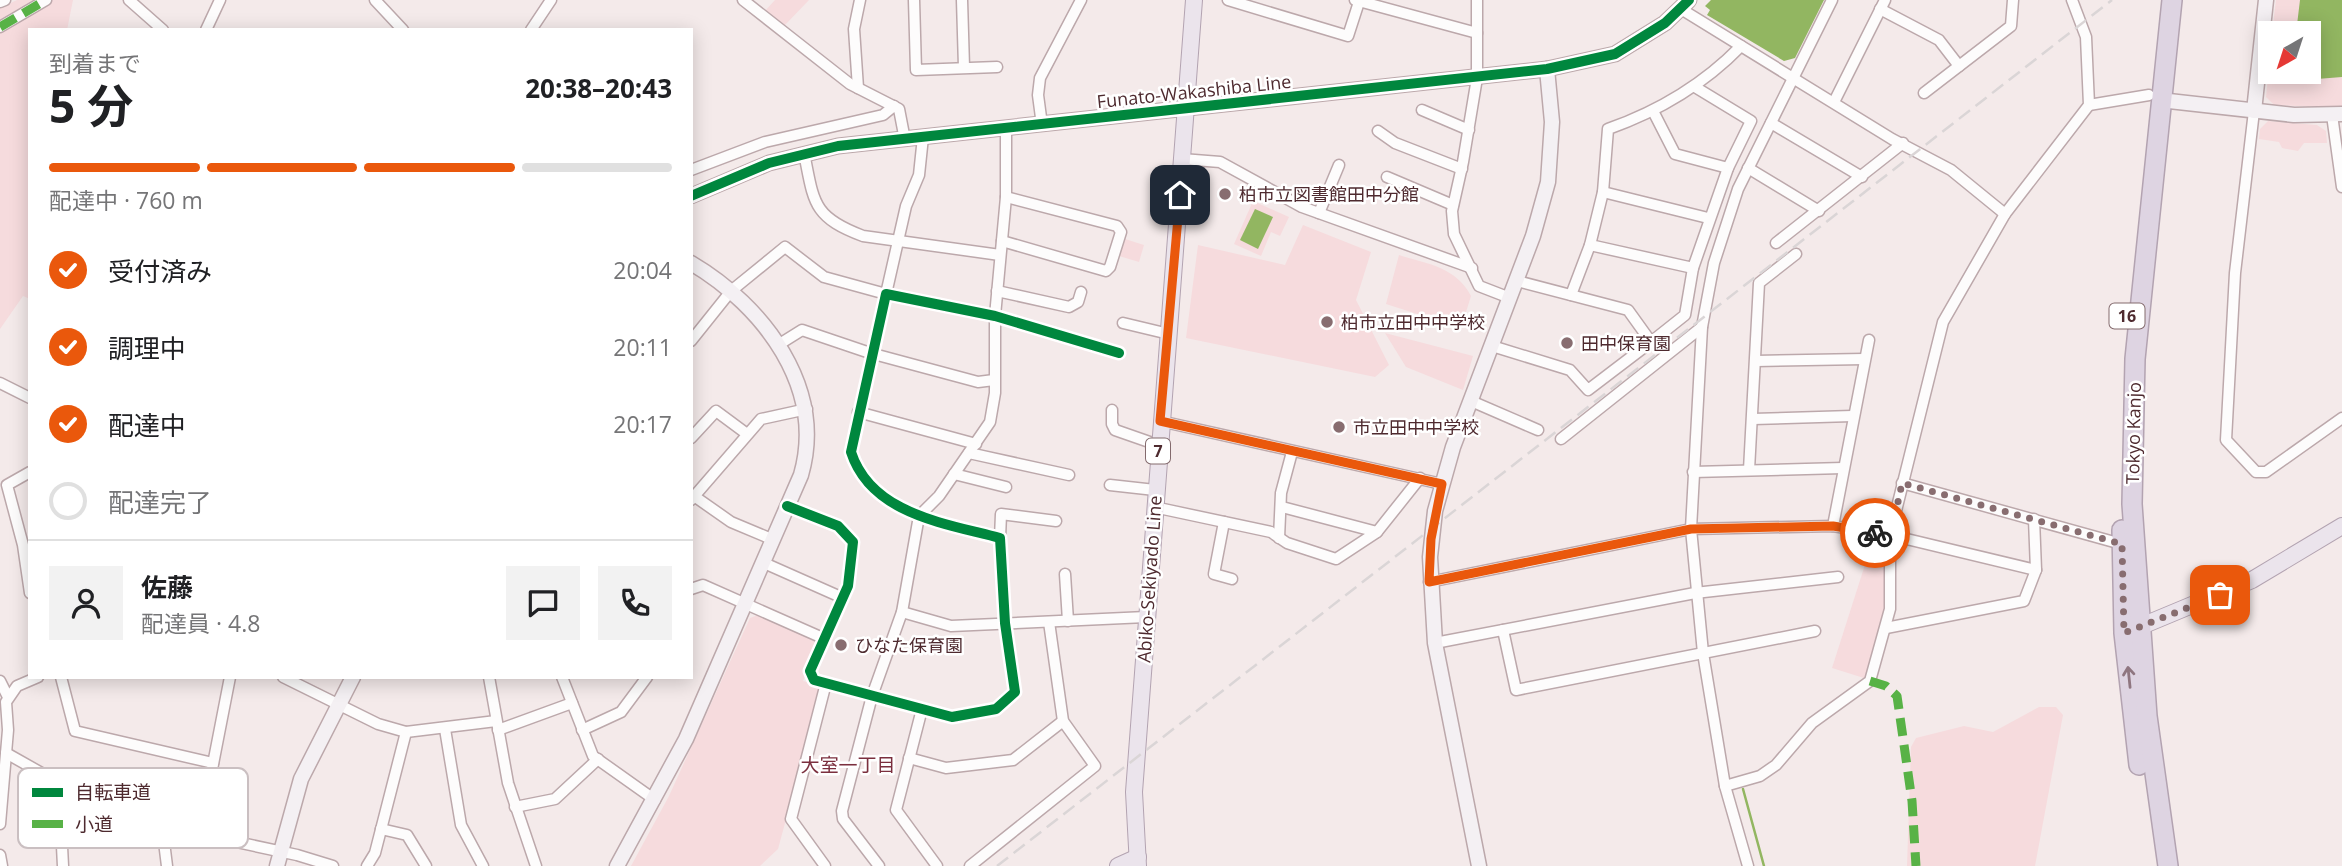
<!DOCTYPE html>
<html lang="ja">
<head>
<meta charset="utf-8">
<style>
  :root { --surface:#fff; --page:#f2f2f2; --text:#202124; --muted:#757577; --line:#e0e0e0; --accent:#ea580c }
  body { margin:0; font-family:"Open Sans","Noto Sans JP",sans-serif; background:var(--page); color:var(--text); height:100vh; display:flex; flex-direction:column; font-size:26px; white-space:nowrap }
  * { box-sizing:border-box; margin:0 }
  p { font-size:23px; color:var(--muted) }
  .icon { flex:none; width:38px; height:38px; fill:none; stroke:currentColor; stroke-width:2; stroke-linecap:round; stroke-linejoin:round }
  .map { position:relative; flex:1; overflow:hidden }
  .drawer { position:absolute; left:28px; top:28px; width:665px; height:651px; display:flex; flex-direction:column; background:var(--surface); border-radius:0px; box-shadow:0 4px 18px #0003 }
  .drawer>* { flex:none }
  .needle { width:46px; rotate:219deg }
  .tools { position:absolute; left:2258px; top:21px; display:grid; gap:14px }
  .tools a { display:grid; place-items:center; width:63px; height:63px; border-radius:0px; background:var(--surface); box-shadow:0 4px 18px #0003; font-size:35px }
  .pin { position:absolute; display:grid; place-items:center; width:60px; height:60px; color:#fff; margin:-30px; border-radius:14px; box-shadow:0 4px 10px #0006 }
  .courier { position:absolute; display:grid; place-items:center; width:70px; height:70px; margin:-35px; border:5px solid #ea580c; border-radius:50%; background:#fff; color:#222; box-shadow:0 2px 9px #0007 }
  .summary em { font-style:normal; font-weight:700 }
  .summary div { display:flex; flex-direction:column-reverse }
  .summary { display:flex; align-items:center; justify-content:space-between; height:119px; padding:0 21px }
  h1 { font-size:46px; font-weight:700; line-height:52px }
  .bar { display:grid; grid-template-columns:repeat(4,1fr); gap:10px 7px; align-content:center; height:84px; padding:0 21px }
  .bar i { height:9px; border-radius:5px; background:var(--line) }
  .bar .active { background:var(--accent) }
  .bar p { grid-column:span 4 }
  .line { display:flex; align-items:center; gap:18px; padding:0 21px; border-top:2px solid var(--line) }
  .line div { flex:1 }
  .round { display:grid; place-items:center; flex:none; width:74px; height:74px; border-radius:0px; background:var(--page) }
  ol { padding:0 21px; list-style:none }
  li { display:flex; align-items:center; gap:21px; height:77px }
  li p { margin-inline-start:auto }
  li .icon { padding:7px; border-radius:50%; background:var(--accent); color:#fff; stroke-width:4 }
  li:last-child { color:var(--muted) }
  li i { width:38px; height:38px; border:4px solid var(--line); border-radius:50% }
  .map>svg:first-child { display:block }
</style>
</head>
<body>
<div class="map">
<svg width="2342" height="866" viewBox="0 0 2342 866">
  <rect width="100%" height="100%" fill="#f4eaea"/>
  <!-- green -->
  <g fill="#f6dbdd">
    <path d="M17,0H73L67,30H30V299L23,296L0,329V8Z"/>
    <path d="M775,0H809L784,26L765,11Z"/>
    <path d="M2276,0H2342V108L2274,105L2266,97L2270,58V72H2308V33H2272Z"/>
    <path d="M2268,121L2317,125L2326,131L2327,143H2304L2298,151L2282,148L2279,142L2259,139L2260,129Z"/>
    <path d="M1253,201L1289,217L1280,236L1271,232L1261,256L1234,244Z"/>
    <path d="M1303,225L1371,252L1356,300L1389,365L1375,377L1186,338L1198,245L1285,265Z"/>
    <path d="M1125,239L1144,245L1139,262L1119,256Z"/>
    <path d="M1399,255C1428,264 1456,267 1471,296L1461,328L1386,304Z"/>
    <path d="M1385,333L1473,356L1463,390L1406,367Z"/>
    <path d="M1870,549L1887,553V607L1867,679L1832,668Z"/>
    <path d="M758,615L818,640L819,644L803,681L819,685L821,690L778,849L760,866H631L669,796L750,618Z"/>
    <path d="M2039,707H2056L2063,715L2035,866H1907L1911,747L1916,738L1964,726L1993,732Z"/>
  </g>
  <!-- water -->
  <g fill="#92b661">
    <path d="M1711,0H1824L1795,58L1784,61L1707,15L1710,10L1705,6Z"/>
    <path d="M2300,0H2342V77L2292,81L2293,72H2308V33H2296Z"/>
    <path d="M1255,209L1273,217L1258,249L1240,240Z"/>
  </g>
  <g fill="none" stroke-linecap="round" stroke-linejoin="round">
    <!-- stream -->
    <path stroke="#92b661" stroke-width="2.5" d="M1743,789L1764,866"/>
    <defs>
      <g id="street">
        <path d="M129,0L163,30"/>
        <path d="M375,0L403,30"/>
        <path d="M743,0L850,84L899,109L905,140"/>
        <path d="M914,0L916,70L997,67"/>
        <path d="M962,0L964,67"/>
        <path d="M1228,0L1348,36L1359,2"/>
        <path d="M1355,0L1477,33"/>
        <path d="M1477,0V78L1463,162L1452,211L1454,234L1479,286L1510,298"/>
        <path d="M0,2L5,0"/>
        <path d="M1681,9L1892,139L1951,170L2005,214"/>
        <path d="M1880,9L1939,40L1959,66"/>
        <path d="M0,27L46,0"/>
        <path d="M206,30L220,0"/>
        <path d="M531,30L551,0"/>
        <path d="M1695,87L1751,121L1728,168L1693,268L1590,245L1603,192L1608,129C1659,111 1703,85 1741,46"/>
        <path d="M858,88L854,29L860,0"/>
        <path d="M1924,93L2011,26L2013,0"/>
        <path d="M1834,102L1885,0"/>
        <path d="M2089,105L2149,95"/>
        <path d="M1422,110L1469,130"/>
        <path d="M1653,111L1675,154L1728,168"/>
        <path d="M2254,111L2235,273L2226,440L2256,472H2266L2342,418"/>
        <path d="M2332,115L2342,187"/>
        <path d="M1771,123L1862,177"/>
        <path d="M1042,125L1038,95L1040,78L1081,0"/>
        <path d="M1378,131L1395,143L1462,169"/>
        <path d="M804,153C814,202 812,217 863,236L1000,255"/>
        <path d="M1182,159L1220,162L1302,207L1472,268"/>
        <path d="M1748,168L1819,211"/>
        <path d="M691,170L765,142L883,115L894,106"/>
        <path d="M1387,177L1453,205"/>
        <path d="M1603,192L1708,218"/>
        <path d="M1319,213L1339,165"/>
        <path d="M1002,241L1106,271L1110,267L1121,232L1117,226L1006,197"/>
        <path d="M1776,243L1903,143"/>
        <path d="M1517,281L1628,310L1651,342L1685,315L1693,268"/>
        <path d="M997,291L1069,307L1078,302L1081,292"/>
        <path d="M1571,295L1590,245"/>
        <path d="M1123,323L1169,334"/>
        <path d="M691,341L731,291L785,247L824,277L886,294L906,206L919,175L923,137"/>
        <path d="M778,345L802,330L870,353L978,382L994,380"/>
        <path d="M1492,346L1570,370L1588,390L1651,342"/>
        <path d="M1756,361L1864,359"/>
        <path d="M0,383L30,398"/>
        <path d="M1471,401L1538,430"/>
        <path d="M1112,410V424L1115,430L1158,445"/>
        <path d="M858,412L976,444"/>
        <path d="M1753,419L1852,416"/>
        <path d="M1160,421L1442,484"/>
        <path d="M691,438L716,411L747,434"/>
        <path d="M1561,439L1702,327"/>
        <path d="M969,453L1069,475"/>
        <path d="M1749,470L1759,283L1796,254"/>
        <path d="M30,472L7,485L23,545L30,593"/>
        <path d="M1693,472L1843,468"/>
        <path d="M954,474L1006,487"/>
        <path d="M1902,483L2125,545"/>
        <path d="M1110,485L1155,490"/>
        <path d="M694,496L731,522L774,540"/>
        <path d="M691,500L761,419L807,409"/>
        <path d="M787,506L838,526L853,542L848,586L810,671L814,680L952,717L996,709L1015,692L1005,623L1000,538C944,523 871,514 851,452L886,294L995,316L1119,353"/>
        <path d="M1154,507L1271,532L1287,543L1336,559L1377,532L1420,478"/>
        <path d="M1282,507L1377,532"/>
        <path d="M1224,522L1214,574L1232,579"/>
        <path d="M1833,526L1869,340"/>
        <path d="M1000,538L1001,514L1056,521"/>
        <path d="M1279,538L1281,493L1292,452"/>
        <path d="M764,563L843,598"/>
        <path d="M1065,574L1068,621"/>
        <path d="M1429,582L1691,529L1833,526L1890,535L2036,570"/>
        <path d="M691,589L703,585L825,639"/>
        <path d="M902,612L951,626L1146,617"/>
        <path d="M1886,628L2024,601L2036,570L2034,519"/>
        <path d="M1503,630L1516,690L1815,631"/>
        <path d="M1435,643L1695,593L1838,577"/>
        <path d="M61,677L75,731L213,763"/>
        <path d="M283,677L378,724L406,732L496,721"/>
        <path d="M489,677L508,783L536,866"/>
        <path d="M562,677L593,756L655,800"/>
        <path d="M0,681L8,697"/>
        <path d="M922,709L896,810L937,866"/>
        <path d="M445,729L461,825L483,866"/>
        <path d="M498,730L572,703"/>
        <path d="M582,730L621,712L647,677"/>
        <path d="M6,753L68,788L162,826L297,855L333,866"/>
        <path d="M909,758L946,768L1013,760L1063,721"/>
        <path d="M1725,786L1703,653L1691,529L1702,327L1714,263L1738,189L1832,0"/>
        <path d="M515,807L555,799L598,759"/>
        <path d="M0,824L8,730L6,702L17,686L38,677"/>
        <path d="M162,826L167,866"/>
        <path d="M381,829L407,835L426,866"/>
        <path d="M199,836L230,677"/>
        <path d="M0,855L2,866"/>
        <path d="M63,866L60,807L68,788"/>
        <path d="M367,866L375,853L406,732"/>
        <path d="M825,866L791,819L826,683"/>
        <path d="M879,866L843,819L842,811L872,696L902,612L919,516L939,496L990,422L995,393V316L1006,197V128"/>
        <path d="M970,866L1095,766L1063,721L1049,622"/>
        <path d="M1748,866L1725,786L1760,776L1776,765L1812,723L1870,681L1890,609V535L1943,322L2005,214L2089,105L2086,37L2072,0"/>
      </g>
      <g id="secondary">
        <path d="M2160,100L2294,115L2342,114"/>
        <path d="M2254,111L2266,0"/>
        <path d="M691,196L769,163L838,146L1547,69L1615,54L1665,23L1689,0"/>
        <path d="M277,866L301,779L353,677"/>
        <path d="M617,866L686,739L801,475C826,388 764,306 691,263"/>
        <path d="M1479,866L1435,643L1430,557L1435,511L1453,447L1533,236L1548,182L1552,122L1547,69"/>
      </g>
      <g id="primary">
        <path d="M2132,630L2252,580L2342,526"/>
        <path d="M1118,866L1138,857"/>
        <path d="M1138,866L1134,792L1194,0"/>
      </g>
      <g id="highway">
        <path d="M2122,530L2124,633L2139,765"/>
        <path d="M2168,866L2147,716L2132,504L2135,359L2172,0"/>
      </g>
    </defs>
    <!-- street casing -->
    <use href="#street" stroke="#bca8ab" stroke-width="13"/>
    <!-- secondary casing -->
    <use href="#secondary" stroke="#bca8ab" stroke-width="17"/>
    <!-- primary casing -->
    <use href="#primary" stroke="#b3a3b1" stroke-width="18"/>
    <!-- highway casing -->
    <use href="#highway" stroke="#b3a3b1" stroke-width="22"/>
    <!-- street -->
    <use href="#street" stroke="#fdfcfc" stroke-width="10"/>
    <!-- secondary -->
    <use href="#secondary" stroke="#f4f0f3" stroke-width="14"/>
    <!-- primary -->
    <use href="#primary" stroke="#ebe4ec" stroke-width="16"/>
    <!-- highway -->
    <use href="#highway" stroke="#ded4e2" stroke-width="19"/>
    <!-- rail -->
    <path stroke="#dad5d6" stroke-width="2.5" stroke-dasharray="14 7" stroke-linecap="butt" d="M997,866L2112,0"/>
    <!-- quiet -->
    <g stroke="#58b246" stroke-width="9" stroke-dasharray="18 9" stroke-linecap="butt">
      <path d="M0,27L46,0"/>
      <path d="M1870,681L1886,686L1897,696L1912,801L1916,866"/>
    </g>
    <defs>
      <g id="cycleway">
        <path d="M691,196L769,163L838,146L1547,69L1615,54L1665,23L1689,0"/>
        <path d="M787,506L838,526L853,542L848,586L810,671L814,680L952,717L996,709L1015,692L1005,623L1000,538C944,523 871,514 851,452L886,294L995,316L1119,353"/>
      </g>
    </defs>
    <!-- cycleway casing -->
    <use href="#cycleway" stroke="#fff" stroke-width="15"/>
    <!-- cycleway -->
    <use href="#cycleway" stroke="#00873e" stroke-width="10"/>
  </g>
  <!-- one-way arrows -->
  <defs><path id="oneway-shaft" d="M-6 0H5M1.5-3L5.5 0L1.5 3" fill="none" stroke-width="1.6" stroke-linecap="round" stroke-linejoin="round" transform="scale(1.75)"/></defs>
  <use stroke="#8f7680" href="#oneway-shaft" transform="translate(2129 677) rotate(-96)"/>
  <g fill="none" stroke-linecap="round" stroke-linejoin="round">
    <!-- done -->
    <path stroke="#886d70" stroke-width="7" stroke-dasharray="0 12.6" d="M1875,533L1891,535L1902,483L2122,544L2124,633L2220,595"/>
    <!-- route -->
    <path stroke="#ea580c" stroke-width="9" d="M1180,195L1160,421L1442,484L1431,539L1429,582L1691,529L1833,526L1875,533"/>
  </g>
  <!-- markers -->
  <g fill="#886d70" stroke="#fff" stroke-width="2.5">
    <circle cx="1225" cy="194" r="7"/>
    <circle cx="1327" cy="322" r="7"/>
    <circle cx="1567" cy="343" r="7"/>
    <circle cx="1339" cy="427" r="7"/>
    <circle cx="841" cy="645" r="7"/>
  </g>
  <g text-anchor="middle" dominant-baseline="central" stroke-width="5" stroke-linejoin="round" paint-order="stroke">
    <!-- shield labels -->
    <g fill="#fff" stroke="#836a6d" stroke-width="2">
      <rect x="2109.5" y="303.5" width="35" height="25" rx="5"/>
      <rect x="1146" y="438.5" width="24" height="25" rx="5"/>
    </g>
    <g font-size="16" font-weight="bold" fill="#4e2a2f">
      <text x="2127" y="316">16</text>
      <text x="1158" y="451">7</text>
    </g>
    <!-- street labels -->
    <g font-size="18" fill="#4e2a2f" stroke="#fff">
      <text transform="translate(1194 91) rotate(-6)">Funato-Wakashiba Line</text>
      <text transform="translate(2133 433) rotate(-89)">Tokyo Kanjo</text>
      <text transform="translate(1149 579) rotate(-86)">Abiko-Sekiyado Line</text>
    </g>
    <!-- poi labels -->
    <g font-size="18" fill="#4e2a2f" stroke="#fff" text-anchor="start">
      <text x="1239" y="194">柏市立図書館田中分館</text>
      <text x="1341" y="322">柏市立田中中学校</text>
      <text x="1581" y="343">田中保育園</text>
      <text x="1353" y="427">市立田中中学校</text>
      <text x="855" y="645">ひなた保育園</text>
    </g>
    <!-- neighbourhood labels -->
    <g font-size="19" fill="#7b2f3e" stroke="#fff">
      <text x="848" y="765">大室一丁目</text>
    </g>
  </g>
  <!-- legend -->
  <rect x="18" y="768" width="230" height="80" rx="10" fill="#fff" stroke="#cabfc1" stroke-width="2"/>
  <rect x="32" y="788" width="31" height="9" fill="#00873e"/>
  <rect x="32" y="820" width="31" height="8" fill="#58b246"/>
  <g font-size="19" fill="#4e2a2f">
    <text x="75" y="799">自転車道</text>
    <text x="75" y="831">小道</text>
  </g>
</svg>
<div class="tools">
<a><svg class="needle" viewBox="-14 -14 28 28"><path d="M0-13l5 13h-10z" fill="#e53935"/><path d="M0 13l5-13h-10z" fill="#757577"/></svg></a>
</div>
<div class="pin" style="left:2220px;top:595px;background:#ea580c"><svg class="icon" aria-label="bag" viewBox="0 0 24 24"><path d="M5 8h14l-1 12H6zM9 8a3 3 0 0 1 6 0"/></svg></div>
<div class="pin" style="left:1180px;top:195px;background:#1f2937"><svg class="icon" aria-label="home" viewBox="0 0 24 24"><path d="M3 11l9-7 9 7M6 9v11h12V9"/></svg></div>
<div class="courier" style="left:1875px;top:533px"><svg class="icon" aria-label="bike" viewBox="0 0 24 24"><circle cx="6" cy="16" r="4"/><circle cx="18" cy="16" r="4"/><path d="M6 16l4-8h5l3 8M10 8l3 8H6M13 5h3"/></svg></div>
<section class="drawer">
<div class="summary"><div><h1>5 分</h1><p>到着まで</p></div><em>20:38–20:43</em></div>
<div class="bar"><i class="active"></i><i class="active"></i><i class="active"></i><i></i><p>配達中 · 760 m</p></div>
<ol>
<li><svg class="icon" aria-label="check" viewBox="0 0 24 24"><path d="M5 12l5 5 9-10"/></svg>受付済み<p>20:04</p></li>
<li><svg class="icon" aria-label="check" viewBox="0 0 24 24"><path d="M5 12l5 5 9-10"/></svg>調理中<p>20:11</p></li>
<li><svg class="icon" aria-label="check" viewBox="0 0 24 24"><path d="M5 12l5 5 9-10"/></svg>配達中<p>20:17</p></li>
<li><i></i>配達完了</li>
</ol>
<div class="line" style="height:126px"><a class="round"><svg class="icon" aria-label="person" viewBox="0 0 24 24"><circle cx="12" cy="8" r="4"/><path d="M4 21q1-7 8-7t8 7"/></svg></a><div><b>佐藤</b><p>配達員 · 4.8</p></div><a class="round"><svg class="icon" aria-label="chat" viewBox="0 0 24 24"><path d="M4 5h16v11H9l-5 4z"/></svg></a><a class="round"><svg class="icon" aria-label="phone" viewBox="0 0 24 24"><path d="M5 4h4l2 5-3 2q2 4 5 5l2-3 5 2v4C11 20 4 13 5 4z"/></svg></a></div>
</section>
</div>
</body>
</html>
